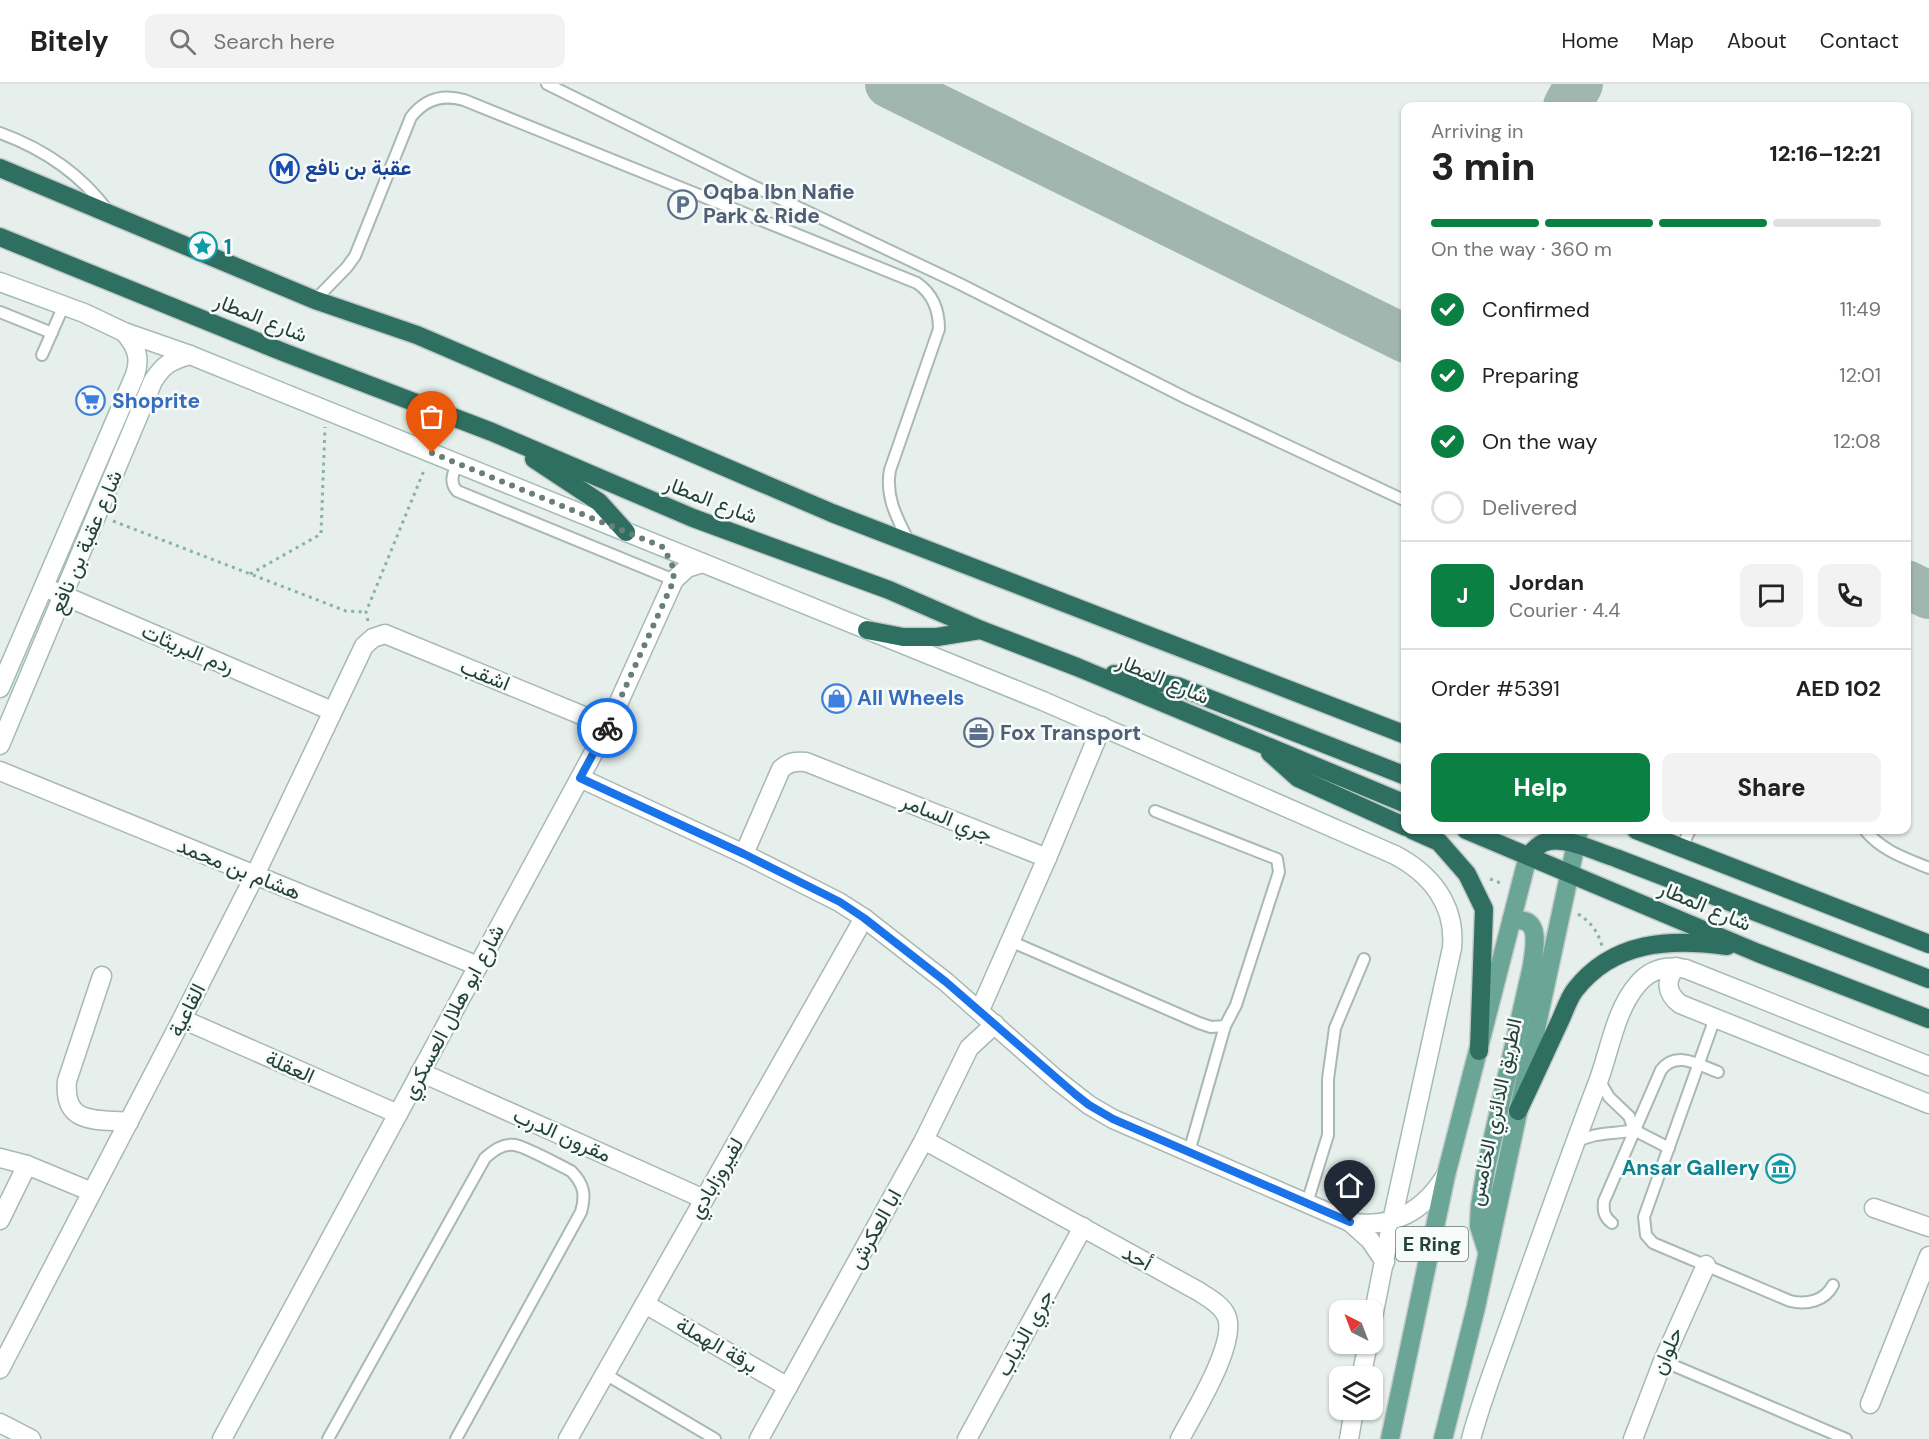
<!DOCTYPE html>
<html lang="en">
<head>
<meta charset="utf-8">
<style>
  :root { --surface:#fff; --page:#f2f2f2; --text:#222; --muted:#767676; --line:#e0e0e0; --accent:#0b8043 }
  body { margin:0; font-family:"DM Sans",Vazirmatn,sans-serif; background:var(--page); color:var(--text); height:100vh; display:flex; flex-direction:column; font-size:22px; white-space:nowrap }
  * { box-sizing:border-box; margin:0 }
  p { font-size:20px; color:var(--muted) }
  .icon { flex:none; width:33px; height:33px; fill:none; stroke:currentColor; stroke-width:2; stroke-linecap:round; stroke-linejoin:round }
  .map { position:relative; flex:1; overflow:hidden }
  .panel { position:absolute; left:1401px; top:18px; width:510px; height:732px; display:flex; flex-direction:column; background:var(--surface); border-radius:12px; box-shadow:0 2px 4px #0004 }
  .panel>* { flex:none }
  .needle { width:39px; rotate:318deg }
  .tools { position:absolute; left:1329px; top:1216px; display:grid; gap:12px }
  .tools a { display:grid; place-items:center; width:54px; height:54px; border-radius:12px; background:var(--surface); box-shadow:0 2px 4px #0004; font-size:30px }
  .pin { position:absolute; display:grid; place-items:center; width:51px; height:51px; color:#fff; margin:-62px -26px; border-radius:50% 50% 50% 0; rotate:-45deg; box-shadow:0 0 6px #0007 }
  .pin .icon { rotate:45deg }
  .courier { position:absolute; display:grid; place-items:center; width:60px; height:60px; margin:-30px; border:4px solid #1a73e8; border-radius:50%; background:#fff; color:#222; box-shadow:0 2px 8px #0007 }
  .head em { font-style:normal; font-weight:800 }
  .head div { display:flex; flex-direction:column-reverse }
  .head { display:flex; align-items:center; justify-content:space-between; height:102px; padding:0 30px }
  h1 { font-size:39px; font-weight:800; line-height:45px }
  .bar { display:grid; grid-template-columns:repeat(4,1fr); gap:9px 6px; align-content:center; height:72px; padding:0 30px }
  .bar i { height:8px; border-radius:4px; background:var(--line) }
  .bar .active { background:var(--accent) }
  .bar p { grid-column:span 4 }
  .line { display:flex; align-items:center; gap:15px; padding:0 30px; border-top:2px solid var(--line) }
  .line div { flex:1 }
  .round { display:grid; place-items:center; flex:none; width:63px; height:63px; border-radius:12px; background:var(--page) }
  ol { padding:0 30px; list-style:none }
  li { display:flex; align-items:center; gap:18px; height:66px }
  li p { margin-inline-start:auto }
  li .icon { padding:6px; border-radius:50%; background:var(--accent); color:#fff; stroke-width:4 }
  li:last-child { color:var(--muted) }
  li i { width:33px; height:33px; border:3px solid var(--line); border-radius:50% }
  .cta { display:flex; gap:12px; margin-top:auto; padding:12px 30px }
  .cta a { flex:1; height:69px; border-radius:12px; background:var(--accent); color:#fff; font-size:24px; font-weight:800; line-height:69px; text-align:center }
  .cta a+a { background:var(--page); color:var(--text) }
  header { display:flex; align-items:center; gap:36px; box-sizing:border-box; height:84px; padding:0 30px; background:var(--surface); border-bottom:2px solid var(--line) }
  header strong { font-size:28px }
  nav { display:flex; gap:33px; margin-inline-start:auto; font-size:21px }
  .search { width:420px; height:54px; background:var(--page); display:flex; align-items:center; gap:15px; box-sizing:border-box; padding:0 21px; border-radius:12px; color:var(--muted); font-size:22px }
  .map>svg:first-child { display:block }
</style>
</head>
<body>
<header>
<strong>Bitely</strong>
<div class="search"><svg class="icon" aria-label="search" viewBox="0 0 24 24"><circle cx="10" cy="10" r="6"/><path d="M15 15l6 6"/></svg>Search here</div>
<nav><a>Home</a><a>Map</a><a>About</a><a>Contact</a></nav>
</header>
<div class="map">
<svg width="1929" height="1355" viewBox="0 0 1929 1355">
  <rect width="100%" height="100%" fill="#e6efeb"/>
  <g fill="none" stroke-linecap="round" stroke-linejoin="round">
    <!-- taxiway -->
    <g stroke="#a2b6b0" stroke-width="48">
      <path d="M889,0L1406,255"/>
      <path d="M1567,22L1579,0"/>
      <path d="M1906,500L1929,511"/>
    </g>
    <defs>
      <g id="lane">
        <path d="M547,0L749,100L958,199L1188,315L1406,417"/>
        <path d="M0,49C44,65 80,89 108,127"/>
        <path d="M315,216L347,183L355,172L411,33C425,15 443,10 464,16L917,199C933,210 939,226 939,245L890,386C885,413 897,434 909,458"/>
        <path d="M0,228L52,249"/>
        <path d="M42,271L64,221"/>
        <path d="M457,379C453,390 449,398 457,407L674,496"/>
        <path d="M1865,746C1882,767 1905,774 1929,784"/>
        <path d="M1681,764L1690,746"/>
        <path d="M1010,857L1199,939L1211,943L1225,942L1236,921L1279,788L1277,775L1155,727"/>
        <path d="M1715,934L1644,1133L1646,1151L1653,1159L1790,1217C1807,1221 1825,1217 1833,1201"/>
        <path d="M1599,996L1609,1013L1629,1032L1634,1046L1669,1064"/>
        <path d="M1574,1059C1596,1047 1612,1051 1634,1046"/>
        <path d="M1189,1068L1225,942"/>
        <path d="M1307,1119L1328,1051V995L1335,944L1364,875"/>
        <path d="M1612,1139C1604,1133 1603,1127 1604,1117L1661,986C1676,966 1699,981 1718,988"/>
        <path d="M1663,1277L1846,1355"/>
        <path d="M605,1290L715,1355"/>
        <path d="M328,1355L485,1074C493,1067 503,1059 515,1061C526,1063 559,1081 571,1087C584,1100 586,1111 581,1128L456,1355"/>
      </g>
      <g id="street">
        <path d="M44,503L332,627"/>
        <path d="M0,687L478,882"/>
        <path d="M580,694L744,770L839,818L864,834L946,898L1057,996L1089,1021L1113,1035L1350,1138C1392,1146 1425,1126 1446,1091"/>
        <path d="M744,770L781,685C789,678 795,677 806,678L1047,774"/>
        <path d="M102,892L67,997C63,1041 95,1035 129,1038"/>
        <path d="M980,926L1047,774L1102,642"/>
        <path d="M182,935L398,1030"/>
        <path d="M420,988L704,1115"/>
        <path d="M924,1056L1198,1207C1207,1213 1221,1220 1226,1231C1239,1257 1193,1330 1180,1355"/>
        <path d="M0,1074L27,1081L92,1108"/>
        <path d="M1874,1124L1929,1143"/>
        <path d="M0,1136L27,1081"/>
        <path d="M1350,1138L1370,1156L1385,1178"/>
        <path d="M645,1220L788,1303"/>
        <path d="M0,1285L182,935L255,791L364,562L373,554L385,550L608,642"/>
        <path d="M1870,1320L1929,1172"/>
        <path d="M0,1339L31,1355"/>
        <path d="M222,1355L608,642L674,496L687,484L703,479"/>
        <path d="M568,1355L864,834"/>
        <path d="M759,1355L924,1056L969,964L995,940"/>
        <path d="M967,1355L1083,1143"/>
        <path d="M1633,1355L1663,1277L1706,1181"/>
      </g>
      <g id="secondary">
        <path d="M0,198L84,229L124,248L190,271L1043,617L1395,771C1431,790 1456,821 1452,864L1392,1137L1372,1238"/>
        <path d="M0,604L135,291C141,273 136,262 124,248"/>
        <path d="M0,661L153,297C164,280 170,277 190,271"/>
        <path d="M1676,883C1665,896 1666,909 1680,920L1929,1020"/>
        <path d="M1361,1293L1368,1260"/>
        <path d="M1349,1355L1354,1326"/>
        <path d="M1471,1355C1482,1314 1498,1274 1512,1234C1540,1155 1568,1076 1598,998C1610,966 1615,927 1637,901C1650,885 1667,881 1686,885L1929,982"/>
      </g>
      <g id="primary">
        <path d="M1487,1167L1479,1142L1480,1122L1486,1084L1532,882C1533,871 1540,845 1527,838C1523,836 1516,836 1512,835"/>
        <path d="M1390,1355L1446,1091L1528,772"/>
        <path d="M1443,1355L1476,1223L1579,746"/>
      </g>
      <g id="highway">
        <path d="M0,84L315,216L417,251L832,429L1406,651"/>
        <path d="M0,153L283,268L492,348L693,434L889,506L981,546L1077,583L1406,720"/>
        <path d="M534,375L599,418L626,448"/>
        <path d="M867,546L903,553H937L980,546"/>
        <path d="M1114,590L1177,602L1406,692"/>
        <path d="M1270,669L1298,694L1406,743"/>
        <path d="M1412,746L1439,758L1467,790L1484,825L1479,967"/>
        <path d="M1466,746L1758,869L1929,935"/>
        <path d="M1636,746L1929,860"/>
        <path d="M1528,772C1532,768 1537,762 1543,759C1562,750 1596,768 1616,774L1929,895"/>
        <path d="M1518,1027C1532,998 1545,969 1559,939C1564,929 1568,915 1575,906C1613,857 1670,854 1727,862"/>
      </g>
    </defs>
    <!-- lane casing -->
    <use href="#lane" stroke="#a8b8b2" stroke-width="14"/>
    <!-- street casing -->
    <use href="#street" stroke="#a8b8b2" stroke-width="21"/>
    <!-- secondary casing -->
    <use href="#secondary" stroke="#a4bbb3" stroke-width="21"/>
    <!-- primary casing -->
    <use href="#primary" stroke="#c2cac8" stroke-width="21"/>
    <!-- highway casing -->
    <use href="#highway" stroke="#c2cac8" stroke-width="21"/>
    <!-- path -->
    <g stroke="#86b3a5" stroke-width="3" stroke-dasharray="3 4.5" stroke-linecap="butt">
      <path d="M113,437L346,527L366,528"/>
      <path d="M250,490L321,450L325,343"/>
      <path d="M368,537L366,528L425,384"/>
      <path d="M1490,795L1503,800"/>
      <path d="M1578,830C1591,838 1598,848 1602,862"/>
    </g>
    <!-- lane -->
    <use href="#lane" stroke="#fff" stroke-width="10"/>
    <!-- street -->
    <use href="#street" stroke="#fff" stroke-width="18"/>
    <!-- secondary -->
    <use href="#secondary" stroke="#fff" stroke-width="18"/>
    <!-- primary -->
    <use href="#primary" stroke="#6aa596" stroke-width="18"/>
    <!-- highway -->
    <use href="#highway" stroke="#2f6f62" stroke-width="18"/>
  </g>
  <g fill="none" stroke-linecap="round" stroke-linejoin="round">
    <!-- done -->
    <path stroke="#687f78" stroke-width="6" stroke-dasharray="0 10.8" d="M432,369L663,463L672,480L674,496L607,644"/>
    <!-- route -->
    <path stroke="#1a73e8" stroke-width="8" d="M607,644L580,694L744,770L840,818L864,834L946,898L1075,1010L1089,1021L1113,1035L1350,1138"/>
  </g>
  <!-- icons -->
  <defs>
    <symbol id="metro-ring" viewBox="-11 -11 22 22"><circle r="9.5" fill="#f7fbf9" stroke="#1a4fb4" stroke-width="1.5"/><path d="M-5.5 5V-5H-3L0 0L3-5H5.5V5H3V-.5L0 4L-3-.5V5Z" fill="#1a4fb4"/></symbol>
    <symbol id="parking-ring" viewBox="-11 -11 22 22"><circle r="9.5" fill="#f7fbf9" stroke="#5c6f8a" stroke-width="1.5"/><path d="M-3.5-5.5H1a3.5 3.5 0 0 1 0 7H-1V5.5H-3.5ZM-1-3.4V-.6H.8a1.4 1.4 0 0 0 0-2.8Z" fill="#5c6f8a"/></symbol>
    <symbol id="sight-ring" viewBox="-11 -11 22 22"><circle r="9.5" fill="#f7fbf9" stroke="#0f9aa8" stroke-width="1.5"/><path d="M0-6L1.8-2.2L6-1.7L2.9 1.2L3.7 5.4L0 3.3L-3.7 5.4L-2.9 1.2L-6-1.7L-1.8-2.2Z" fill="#0f9aa8"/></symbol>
    <symbol id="supermarket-ring" viewBox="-11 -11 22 22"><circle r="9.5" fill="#f7fbf9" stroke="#3f7fe0" stroke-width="1.5"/><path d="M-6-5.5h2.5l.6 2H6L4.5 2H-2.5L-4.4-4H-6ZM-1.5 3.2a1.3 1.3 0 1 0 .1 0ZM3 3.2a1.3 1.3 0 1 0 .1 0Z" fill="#3f7fe0"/></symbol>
    <symbol id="shop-ring" viewBox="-11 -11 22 22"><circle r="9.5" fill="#f7fbf9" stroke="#3f7fe0" stroke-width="1.5"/><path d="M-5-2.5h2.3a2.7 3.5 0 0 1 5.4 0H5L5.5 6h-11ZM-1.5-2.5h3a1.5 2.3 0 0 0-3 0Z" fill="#3f7fe0"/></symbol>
    <symbol id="office-ring" viewBox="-11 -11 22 22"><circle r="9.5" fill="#f7fbf9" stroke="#5c6f8a" stroke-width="1.5"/><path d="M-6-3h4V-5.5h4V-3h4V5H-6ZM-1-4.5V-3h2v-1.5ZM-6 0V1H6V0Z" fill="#5c6f8a"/></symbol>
    <symbol id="museum-ring" viewBox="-11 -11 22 22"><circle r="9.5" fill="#f7fbf9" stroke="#0f9aa8" stroke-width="1.5"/><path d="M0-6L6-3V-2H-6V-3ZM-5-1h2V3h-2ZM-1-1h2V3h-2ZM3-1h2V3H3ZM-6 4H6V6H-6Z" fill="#0f9aa8"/></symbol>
  </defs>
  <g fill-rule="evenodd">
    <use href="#metro-ring" x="268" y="68" width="33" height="33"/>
    <use href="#parking-ring" x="666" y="104" width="33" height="33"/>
    <use href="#sight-ring" x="186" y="146" width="33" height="33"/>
    <use href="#supermarket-ring" x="74" y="300" width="33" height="33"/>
    <use href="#shop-ring" x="820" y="598" width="33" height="33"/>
    <use href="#office-ring" x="962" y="632" width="33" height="33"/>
    <use href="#museum-ring" x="1764" y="1068" width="33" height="33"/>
  </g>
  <g text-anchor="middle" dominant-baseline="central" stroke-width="5" stroke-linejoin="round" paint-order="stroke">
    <!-- shield labels -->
    <rect fill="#f7fbf9" stroke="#637a73" stroke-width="1.5" x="1396" y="1143" width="72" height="34" rx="4.5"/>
    <g font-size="20" font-weight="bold" fill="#24423a">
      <text x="1432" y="1160">E Ring</text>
    </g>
    <!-- transit labels -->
    <g font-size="21" font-weight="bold" fill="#164399" stroke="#f7fbf9" text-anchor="start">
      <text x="305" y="84">عقبة بن نافع</text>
    </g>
    <!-- service labels -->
    <g font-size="21" font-weight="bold" fill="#4e5e75" stroke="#f7fbf9" text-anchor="start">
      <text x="703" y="108">Oqba Ibn Nafie<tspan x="703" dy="24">Park &amp; Ride</tspan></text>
      <text x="1000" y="649">Fox Transport</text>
    </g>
    <!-- culture labels -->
    <g font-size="21" font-weight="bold" fill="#0d838f" stroke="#f7fbf9" text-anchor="start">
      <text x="224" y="163">1</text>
      <text x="1760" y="1084" text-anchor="end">Ansar Gallery</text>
    </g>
    <!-- street labels -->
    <g font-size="21" fill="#24423a" stroke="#f7fbf9">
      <text transform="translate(261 234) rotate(22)">شارع المطار</text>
      <text transform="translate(711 416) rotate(21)">شارع المطار</text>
      <text transform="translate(86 458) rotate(-67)">شارع عقبة بن نافع</text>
      <text transform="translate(188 565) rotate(23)">ردم البريثات</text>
      <text transform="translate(485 591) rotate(22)">اشقب</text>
      <text transform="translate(1163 595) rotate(23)">شارع المطار</text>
      <text transform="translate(947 734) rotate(22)">جري السامر</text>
      <text transform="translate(239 785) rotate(22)">هشام بن محمد</text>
      <text transform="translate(1705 822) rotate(23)">شارع المطار</text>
      <text transform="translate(187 926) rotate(-63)">القاعية</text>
      <text transform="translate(453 928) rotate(-62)">شارع ابو هلال العسكري</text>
      <text transform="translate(290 983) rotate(24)">العقلة</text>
      <text transform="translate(1495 1028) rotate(-78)">الطريق الدائري الخامس</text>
      <text transform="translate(562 1051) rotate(24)">مقرون الدرب</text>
      <text transform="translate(716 1094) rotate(-60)">لفيروزابادي</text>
      <text transform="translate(875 1145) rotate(-61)">ابا العكرش</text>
      <text transform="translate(1137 1174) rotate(29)">أحد</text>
      <text transform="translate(1025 1249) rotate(-61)">جري الذياب</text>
      <text transform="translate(717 1261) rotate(30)">برقة الهملة</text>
      <text transform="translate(1667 1267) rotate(-67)">حلوان</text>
    </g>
    <!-- shop labels -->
    <g font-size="21" font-weight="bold" fill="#366cbe" stroke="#f7fbf9" text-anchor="start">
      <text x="112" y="317">Shoprite</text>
      <text x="857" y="614">All Wheels</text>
    </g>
  </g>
</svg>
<div class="tools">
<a><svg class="needle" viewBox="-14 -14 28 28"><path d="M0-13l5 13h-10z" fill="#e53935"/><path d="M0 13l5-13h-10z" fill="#767676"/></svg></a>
<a><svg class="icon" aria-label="layers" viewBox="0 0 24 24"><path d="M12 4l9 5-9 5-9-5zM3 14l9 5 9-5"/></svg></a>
</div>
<div class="pin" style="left:432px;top:369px;background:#ea580c"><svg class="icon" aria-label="bag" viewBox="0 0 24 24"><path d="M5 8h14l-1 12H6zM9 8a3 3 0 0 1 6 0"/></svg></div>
<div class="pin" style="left:1350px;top:1138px;background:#1f2937"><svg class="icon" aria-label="home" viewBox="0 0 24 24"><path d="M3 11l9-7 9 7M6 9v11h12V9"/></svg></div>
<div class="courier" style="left:607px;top:644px"><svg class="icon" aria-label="bike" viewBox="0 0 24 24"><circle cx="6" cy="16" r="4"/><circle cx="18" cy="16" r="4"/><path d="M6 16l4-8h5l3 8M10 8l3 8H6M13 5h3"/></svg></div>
<section class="panel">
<div class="head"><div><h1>3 min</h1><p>Arriving in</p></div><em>12:16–12:21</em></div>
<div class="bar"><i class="active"></i><i class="active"></i><i class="active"></i><i></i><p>On the way · 360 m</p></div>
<ol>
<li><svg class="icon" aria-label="check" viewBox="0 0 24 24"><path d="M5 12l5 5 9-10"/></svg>Confirmed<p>11:49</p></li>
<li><svg class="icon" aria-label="check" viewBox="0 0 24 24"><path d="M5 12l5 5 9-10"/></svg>Preparing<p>12:01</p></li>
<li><svg class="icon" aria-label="check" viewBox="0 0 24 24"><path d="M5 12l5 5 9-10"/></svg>On the way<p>12:08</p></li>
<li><i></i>Delivered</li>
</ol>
<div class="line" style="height:108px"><b class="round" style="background:var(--accent);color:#fff">J</b><div><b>Jordan</b><p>Courier · 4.4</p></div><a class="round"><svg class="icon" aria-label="chat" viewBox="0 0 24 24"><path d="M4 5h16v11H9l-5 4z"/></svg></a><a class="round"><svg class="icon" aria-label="phone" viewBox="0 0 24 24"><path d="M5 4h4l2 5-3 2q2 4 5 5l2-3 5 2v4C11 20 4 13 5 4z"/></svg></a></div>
<div class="line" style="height:78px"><div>Order #5391</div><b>AED 102</b></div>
<div class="cta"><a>Help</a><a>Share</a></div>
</section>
</div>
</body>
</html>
